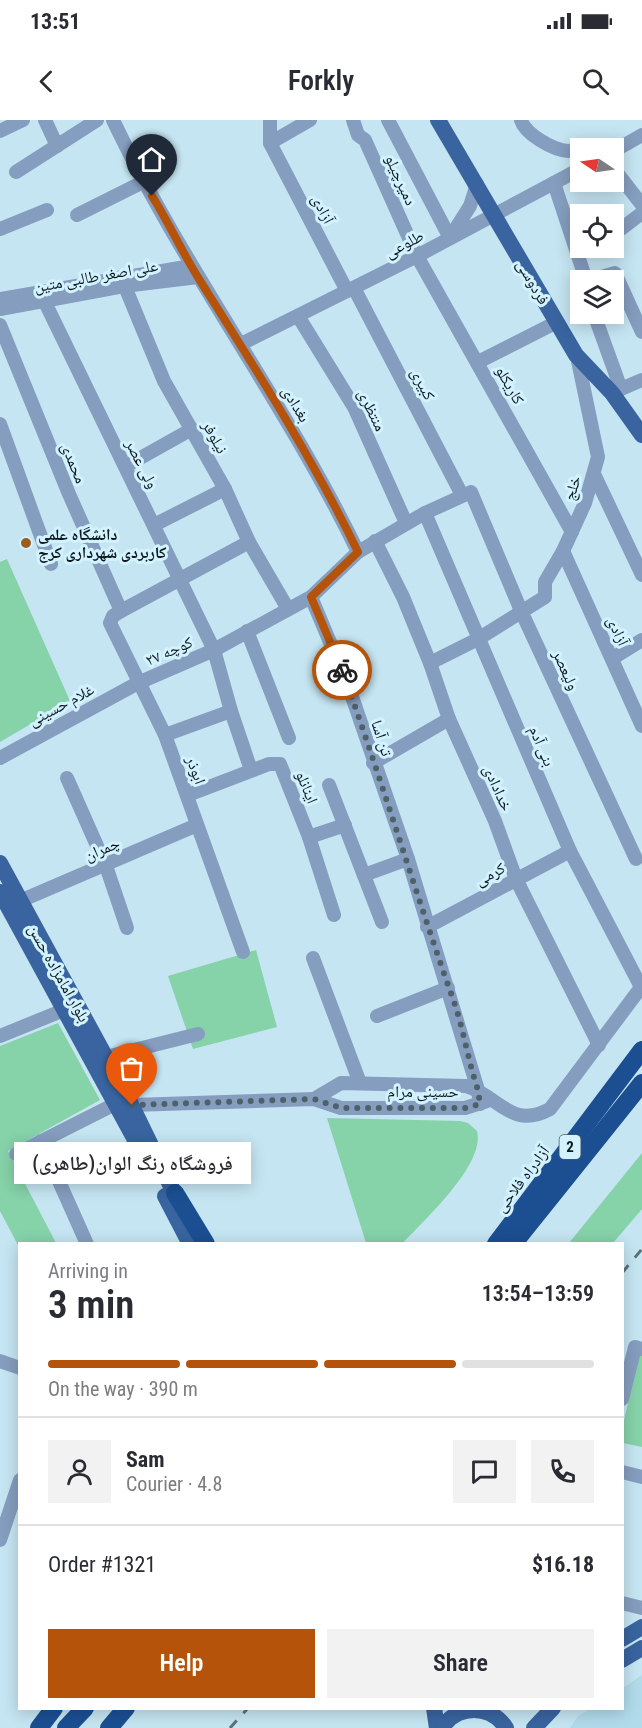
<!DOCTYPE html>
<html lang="en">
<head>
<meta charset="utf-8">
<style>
  :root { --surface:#fff; --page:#f2f2f3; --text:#2b2b33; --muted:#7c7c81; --line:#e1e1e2; --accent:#b45309 }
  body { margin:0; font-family:"Roboto Condensed","Noto Naskh Arabic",sans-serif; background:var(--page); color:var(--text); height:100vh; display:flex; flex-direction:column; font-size:22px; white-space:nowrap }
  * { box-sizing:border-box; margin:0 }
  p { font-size:20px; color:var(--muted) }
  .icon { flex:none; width:33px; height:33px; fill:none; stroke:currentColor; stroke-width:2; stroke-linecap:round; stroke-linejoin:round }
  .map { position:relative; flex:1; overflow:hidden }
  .side { position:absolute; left:18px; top:1122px; width:606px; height:468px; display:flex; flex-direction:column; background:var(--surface); border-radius:0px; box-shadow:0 3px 15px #0003 }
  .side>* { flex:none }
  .needle { width:39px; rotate:283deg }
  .fabs { position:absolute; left:570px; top:18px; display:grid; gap:12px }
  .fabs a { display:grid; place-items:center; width:54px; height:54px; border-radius:0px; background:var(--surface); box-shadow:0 3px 15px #0003; font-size:30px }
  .pin { position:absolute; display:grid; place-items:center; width:51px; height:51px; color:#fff; margin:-62px -26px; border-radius:50% 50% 50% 0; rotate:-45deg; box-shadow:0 0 6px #0007 }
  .pin .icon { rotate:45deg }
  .courier { position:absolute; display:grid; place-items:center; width:60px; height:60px; margin:-30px; border:4px solid #b45309; border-radius:50%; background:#fff; color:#222; box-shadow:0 2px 8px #0007 }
  .bubble { position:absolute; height:42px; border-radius:0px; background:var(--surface); box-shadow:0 3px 15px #0003; font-size:20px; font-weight:600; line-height:42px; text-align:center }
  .summary em { font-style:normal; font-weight:600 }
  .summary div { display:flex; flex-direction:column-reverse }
  .summary { display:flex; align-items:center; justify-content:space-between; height:102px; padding:0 30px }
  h1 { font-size:39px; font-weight:600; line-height:45px }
  .bar { display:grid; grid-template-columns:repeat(4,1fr); gap:9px 6px; align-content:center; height:72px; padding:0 30px }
  .bar i { height:8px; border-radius:4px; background:var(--line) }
  .bar .active { background:var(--accent) }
  .bar p { grid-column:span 4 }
  .line { display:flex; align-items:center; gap:15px; padding:0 30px; border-top:2px solid var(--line) }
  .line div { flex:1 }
  .round { display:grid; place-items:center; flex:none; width:63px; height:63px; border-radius:0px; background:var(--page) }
  .button { display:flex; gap:12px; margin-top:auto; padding:12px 30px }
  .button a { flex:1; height:69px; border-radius:0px; background:var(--accent); color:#fff; font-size:24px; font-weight:600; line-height:69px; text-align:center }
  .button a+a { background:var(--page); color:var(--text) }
  .status { display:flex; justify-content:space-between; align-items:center; height:42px; padding:0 30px; background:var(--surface); direction:ltr }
  .status svg { height:16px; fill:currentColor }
  header { display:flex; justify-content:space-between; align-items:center; height:78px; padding:0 30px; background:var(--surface); font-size:27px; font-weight:600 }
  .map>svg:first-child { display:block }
</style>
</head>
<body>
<div class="status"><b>13:51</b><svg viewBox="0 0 49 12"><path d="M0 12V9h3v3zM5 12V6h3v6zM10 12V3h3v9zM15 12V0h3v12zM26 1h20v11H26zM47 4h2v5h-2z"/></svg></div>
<header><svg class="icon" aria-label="back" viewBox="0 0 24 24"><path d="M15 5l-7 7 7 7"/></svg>Forkly<svg class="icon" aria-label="search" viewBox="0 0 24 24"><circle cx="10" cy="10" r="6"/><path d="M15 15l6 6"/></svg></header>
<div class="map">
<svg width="642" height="1608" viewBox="0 0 642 1608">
  <rect width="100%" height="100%" fill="#c5e5f2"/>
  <!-- built -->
  <path fill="#b1daea" d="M642,1555V1608H570L578,1596L590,1589L622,1588L623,1568Z"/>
  <!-- green -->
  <g fill="#86d2a9">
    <path d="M7,439L70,581L0,622V442Z"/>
    <path d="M256,830L277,907L193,929L168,856Z"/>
    <path d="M58,903L100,980L8,1031L56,1123L20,1124L19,1127L0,1091V926Z"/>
    <path d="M327,998L460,1001L468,1003L477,1011C486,1044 424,1100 403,1123H366Z"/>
    <path d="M642,1033V1089L613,1123H569Z"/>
    <path d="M639,1234L642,1235V1327L623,1323V1305Z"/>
  </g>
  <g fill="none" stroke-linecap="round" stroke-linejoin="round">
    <!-- minor -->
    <g stroke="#859dbe" stroke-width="14">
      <path d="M45,0L57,26"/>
      <path d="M113,0C184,150 286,283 358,432"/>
      <path d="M270,0V23L347,171"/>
      <path d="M353,0L358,15L365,20L417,136L572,412"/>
      <path d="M388,0L450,118"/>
      <path d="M521,0C525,14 553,30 568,31C574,31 581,27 587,25L592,28"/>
      <path d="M0,11L23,0"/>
      <path d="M270,23L310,0"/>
      <path d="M614,31L642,15"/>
      <path d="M614,49L642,85"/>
      <path d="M16,52L97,0"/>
      <path d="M554,63L586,160"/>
      <path d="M77,95L143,62"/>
      <path d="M0,109L47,90"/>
      <path d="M621,109L642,93"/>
      <path d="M451,116L470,86L477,64"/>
      <path d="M121,157L164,261L225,369L249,422L288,489"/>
      <path d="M591,160L615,153L642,212"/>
      <path d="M354,168L462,375"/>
      <path d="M40,172L214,530L231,591L251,650"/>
      <path d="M0,179L191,146"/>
      <path d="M0,189L124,166L198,157"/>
      <path d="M594,194L621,269"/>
      <path d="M298,196L354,287L406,403"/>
      <path d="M0,205L69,374L121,491"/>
      <path d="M241,224L417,136L580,49"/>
      <path d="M478,242L557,202"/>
      <path d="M614,272L642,260"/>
      <path d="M0,304L51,444"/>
      <path d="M126,346L192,309"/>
      <path d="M594,354L642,455"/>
      <path d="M425,393L570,731L641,867"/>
      <path d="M154,405L225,369"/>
      <path d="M375,421L403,477L430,543L449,599L495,701L516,759L599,925"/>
      <path d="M563,431L642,606"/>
      <path d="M311,477L348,565L408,739L478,970L480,984"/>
      <path d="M247,511L289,618"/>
      <path d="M613,538L642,520"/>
      <path d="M430,543L478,519L545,477V462L563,431L585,383L598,337L577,236"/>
      <path d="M165,615L231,591"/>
      <path d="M0,638L138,563L214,530L311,477L358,432L425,393L471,372L522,493L636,739"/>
      <path d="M373,643L449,599"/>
      <path d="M67,658L106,746L127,808"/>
      <path d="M329,665L382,802"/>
      <path d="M188,675L269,644H280L309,717L334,795"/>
      <path d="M309,717L345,705"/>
      <path d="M364,755L408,739"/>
      <path d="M20,781L197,705"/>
      <path d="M427,807L570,731"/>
      <path d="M243,832L165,615L110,503L113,496L121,491L249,422"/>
      <path d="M313,838L360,963"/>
      <path d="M377,896L448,868"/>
      <path d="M0,916L64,890"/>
      <path d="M106,937L198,914"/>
      <path d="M314,979L341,963L466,966C499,976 511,1010 550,989L642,866"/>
      <path d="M132,985L314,979L341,988H465L487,981"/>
      <path d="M41,1021L87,1124"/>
      <path d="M16,1034L115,984"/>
      <path d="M0,1241L20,1248"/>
      <path d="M622,1279L635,1227L642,1229"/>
      <path d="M622,1352L642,1357"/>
      <path d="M0,1420L20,1360"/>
      <path d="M622,1483L642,1488"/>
    </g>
    <!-- major -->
    <g stroke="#39649f" stroke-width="16">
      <path d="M438,0L576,235L612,273L642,315"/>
      <path d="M0,743L128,978L180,1085"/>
      <path d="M0,772L146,1040"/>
      <path d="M165,1076L190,1124"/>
      <path d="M622,1519L642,1507"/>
      <path d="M622,1540L642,1528"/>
      <path d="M434,1588L437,1608"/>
      <path d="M442,1608C457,1584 491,1584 506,1608"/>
      <path d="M534,1608L553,1588"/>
    </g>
    <!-- highway -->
    <g stroke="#1b4f92" stroke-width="18">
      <path d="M175,1073L206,1124"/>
      <path d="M496,1124L642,930"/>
      <path d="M513,1124L642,963"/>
      <path d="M39,1608L54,1588"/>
      <path d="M66,1608L85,1588"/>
      <path d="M109,1608L126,1588"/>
    </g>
    <!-- rail -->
    <g stroke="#5d7179" stroke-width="3" stroke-dasharray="10 10" stroke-linecap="butt">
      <path d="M622,1153L642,1129"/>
      <path d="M230,1608L248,1588"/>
    </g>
  </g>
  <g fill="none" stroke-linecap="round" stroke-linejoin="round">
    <!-- done -->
    <path stroke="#4e6068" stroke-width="6" stroke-dasharray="0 10.8" d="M132,985L314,979L341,988H465L480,984L478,970C468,941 464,911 454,882C415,772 382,660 342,550"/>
    <!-- route -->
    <path stroke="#b45309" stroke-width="8" d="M152,76C169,103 182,132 199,159C255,248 312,337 358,432L311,477L342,550"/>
  </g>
  <!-- markers -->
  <circle fill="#9a5f20" stroke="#d2f2ff" stroke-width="2" cx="26" cy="423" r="6"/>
  <g text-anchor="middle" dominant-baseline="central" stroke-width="6" stroke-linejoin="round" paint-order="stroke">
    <!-- shield labels -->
    <rect fill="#d2f2ff" stroke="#495a62" stroke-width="1.5" x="559.5" y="1015" width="21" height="24" rx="4.5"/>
    <g font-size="15" font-weight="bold" fill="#0e191e">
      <text x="570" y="1027">2</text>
    </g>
    <!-- street labels -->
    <g font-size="16" fill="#0e191e" stroke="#d2f2ff">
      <text transform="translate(401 60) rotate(66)">دمیرچیلو</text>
      <text transform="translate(323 89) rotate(63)">آزادی</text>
      <text transform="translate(404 124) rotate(-28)">طلوعی</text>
      <text transform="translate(96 156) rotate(-10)">علی اصغر طالبی متین</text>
      <text transform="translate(533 162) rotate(60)">فردوسی</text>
      <text transform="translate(423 264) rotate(63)">کبیری</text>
      <text transform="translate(510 265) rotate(61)">کاریکلو</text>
      <text transform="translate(296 284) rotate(59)">بغدادی</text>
      <text transform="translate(372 290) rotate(64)">منتظری</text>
      <text transform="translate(215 317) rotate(61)">نیلوفر</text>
      <text transform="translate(74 343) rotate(68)">محمدی</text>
      <text transform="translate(142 344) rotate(63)">ولی عصر</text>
      <text transform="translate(572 368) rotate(-72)">خلج</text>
      <text transform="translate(618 511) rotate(65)">آزادی</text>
      <text transform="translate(169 531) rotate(-24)">کوچه ۲۷</text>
      <text transform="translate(566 550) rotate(66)">ولیعصر</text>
      <text transform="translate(61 585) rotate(-28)">غلام حسینی</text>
      <text transform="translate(382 618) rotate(72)">تن آسا</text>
      <text transform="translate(542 626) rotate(67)">بنی آدم</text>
      <text transform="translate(196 650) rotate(70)">ابوذر</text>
      <text transform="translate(307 667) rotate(68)">اینانلو</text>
      <text transform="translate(498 668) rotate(66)">خدادادی</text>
      <text transform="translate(102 729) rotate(-23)">چمران</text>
      <text transform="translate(490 754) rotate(-28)">کرمی</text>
      <text transform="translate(59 853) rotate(61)">بلوار امامزاده حسن</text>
      <text x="423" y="971">حسینی مرام</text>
      <text transform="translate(522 1059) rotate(-53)">آزادراه فلاحی</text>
    </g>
    <!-- poi labels -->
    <g font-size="16" font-weight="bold" fill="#0e191e" stroke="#d2f2ff" text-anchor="start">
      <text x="38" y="414">دانشگاه علمی<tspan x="38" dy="18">کاربردی شهرداری کرج</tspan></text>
    </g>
  </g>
</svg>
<div class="fabs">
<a><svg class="needle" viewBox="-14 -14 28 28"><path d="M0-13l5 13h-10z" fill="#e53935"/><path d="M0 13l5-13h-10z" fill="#7c7c81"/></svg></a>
<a><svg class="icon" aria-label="locate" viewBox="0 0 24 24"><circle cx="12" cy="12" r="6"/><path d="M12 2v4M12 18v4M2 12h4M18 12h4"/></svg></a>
<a><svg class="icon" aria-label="layers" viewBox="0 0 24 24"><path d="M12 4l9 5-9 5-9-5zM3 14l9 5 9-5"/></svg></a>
</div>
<div class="pin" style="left:132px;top:985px;background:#ea580c"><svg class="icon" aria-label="bag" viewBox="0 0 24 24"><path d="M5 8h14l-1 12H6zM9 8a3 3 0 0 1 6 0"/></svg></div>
<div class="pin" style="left:152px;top:76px;background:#1f2937"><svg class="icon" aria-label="home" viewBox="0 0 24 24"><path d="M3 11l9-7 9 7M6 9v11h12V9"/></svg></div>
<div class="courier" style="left:342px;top:550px"><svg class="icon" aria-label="bike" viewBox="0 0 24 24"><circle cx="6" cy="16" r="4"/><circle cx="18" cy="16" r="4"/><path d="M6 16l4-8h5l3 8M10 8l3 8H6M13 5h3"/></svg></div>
<div class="bubble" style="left:14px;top:1022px;width:237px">فروشگاه رنگ الوان(طاهری)</div>
<section class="side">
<div class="summary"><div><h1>3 min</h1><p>Arriving in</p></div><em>13:54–13:59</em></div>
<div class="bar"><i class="active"></i><i class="active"></i><i class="active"></i><i></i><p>On the way · 390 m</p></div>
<div class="line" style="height:108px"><a class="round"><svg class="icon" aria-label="person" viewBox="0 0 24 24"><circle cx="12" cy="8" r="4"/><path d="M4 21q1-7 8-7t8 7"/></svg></a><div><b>Sam</b><p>Courier · 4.8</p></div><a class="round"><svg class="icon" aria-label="chat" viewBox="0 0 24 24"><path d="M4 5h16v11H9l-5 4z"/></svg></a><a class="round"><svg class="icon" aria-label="phone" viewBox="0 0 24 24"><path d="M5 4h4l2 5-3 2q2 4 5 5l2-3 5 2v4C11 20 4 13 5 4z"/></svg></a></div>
<div class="line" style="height:78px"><div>Order #1321</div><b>$16.18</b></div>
<div class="button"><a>Help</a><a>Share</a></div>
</section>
</div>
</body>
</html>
